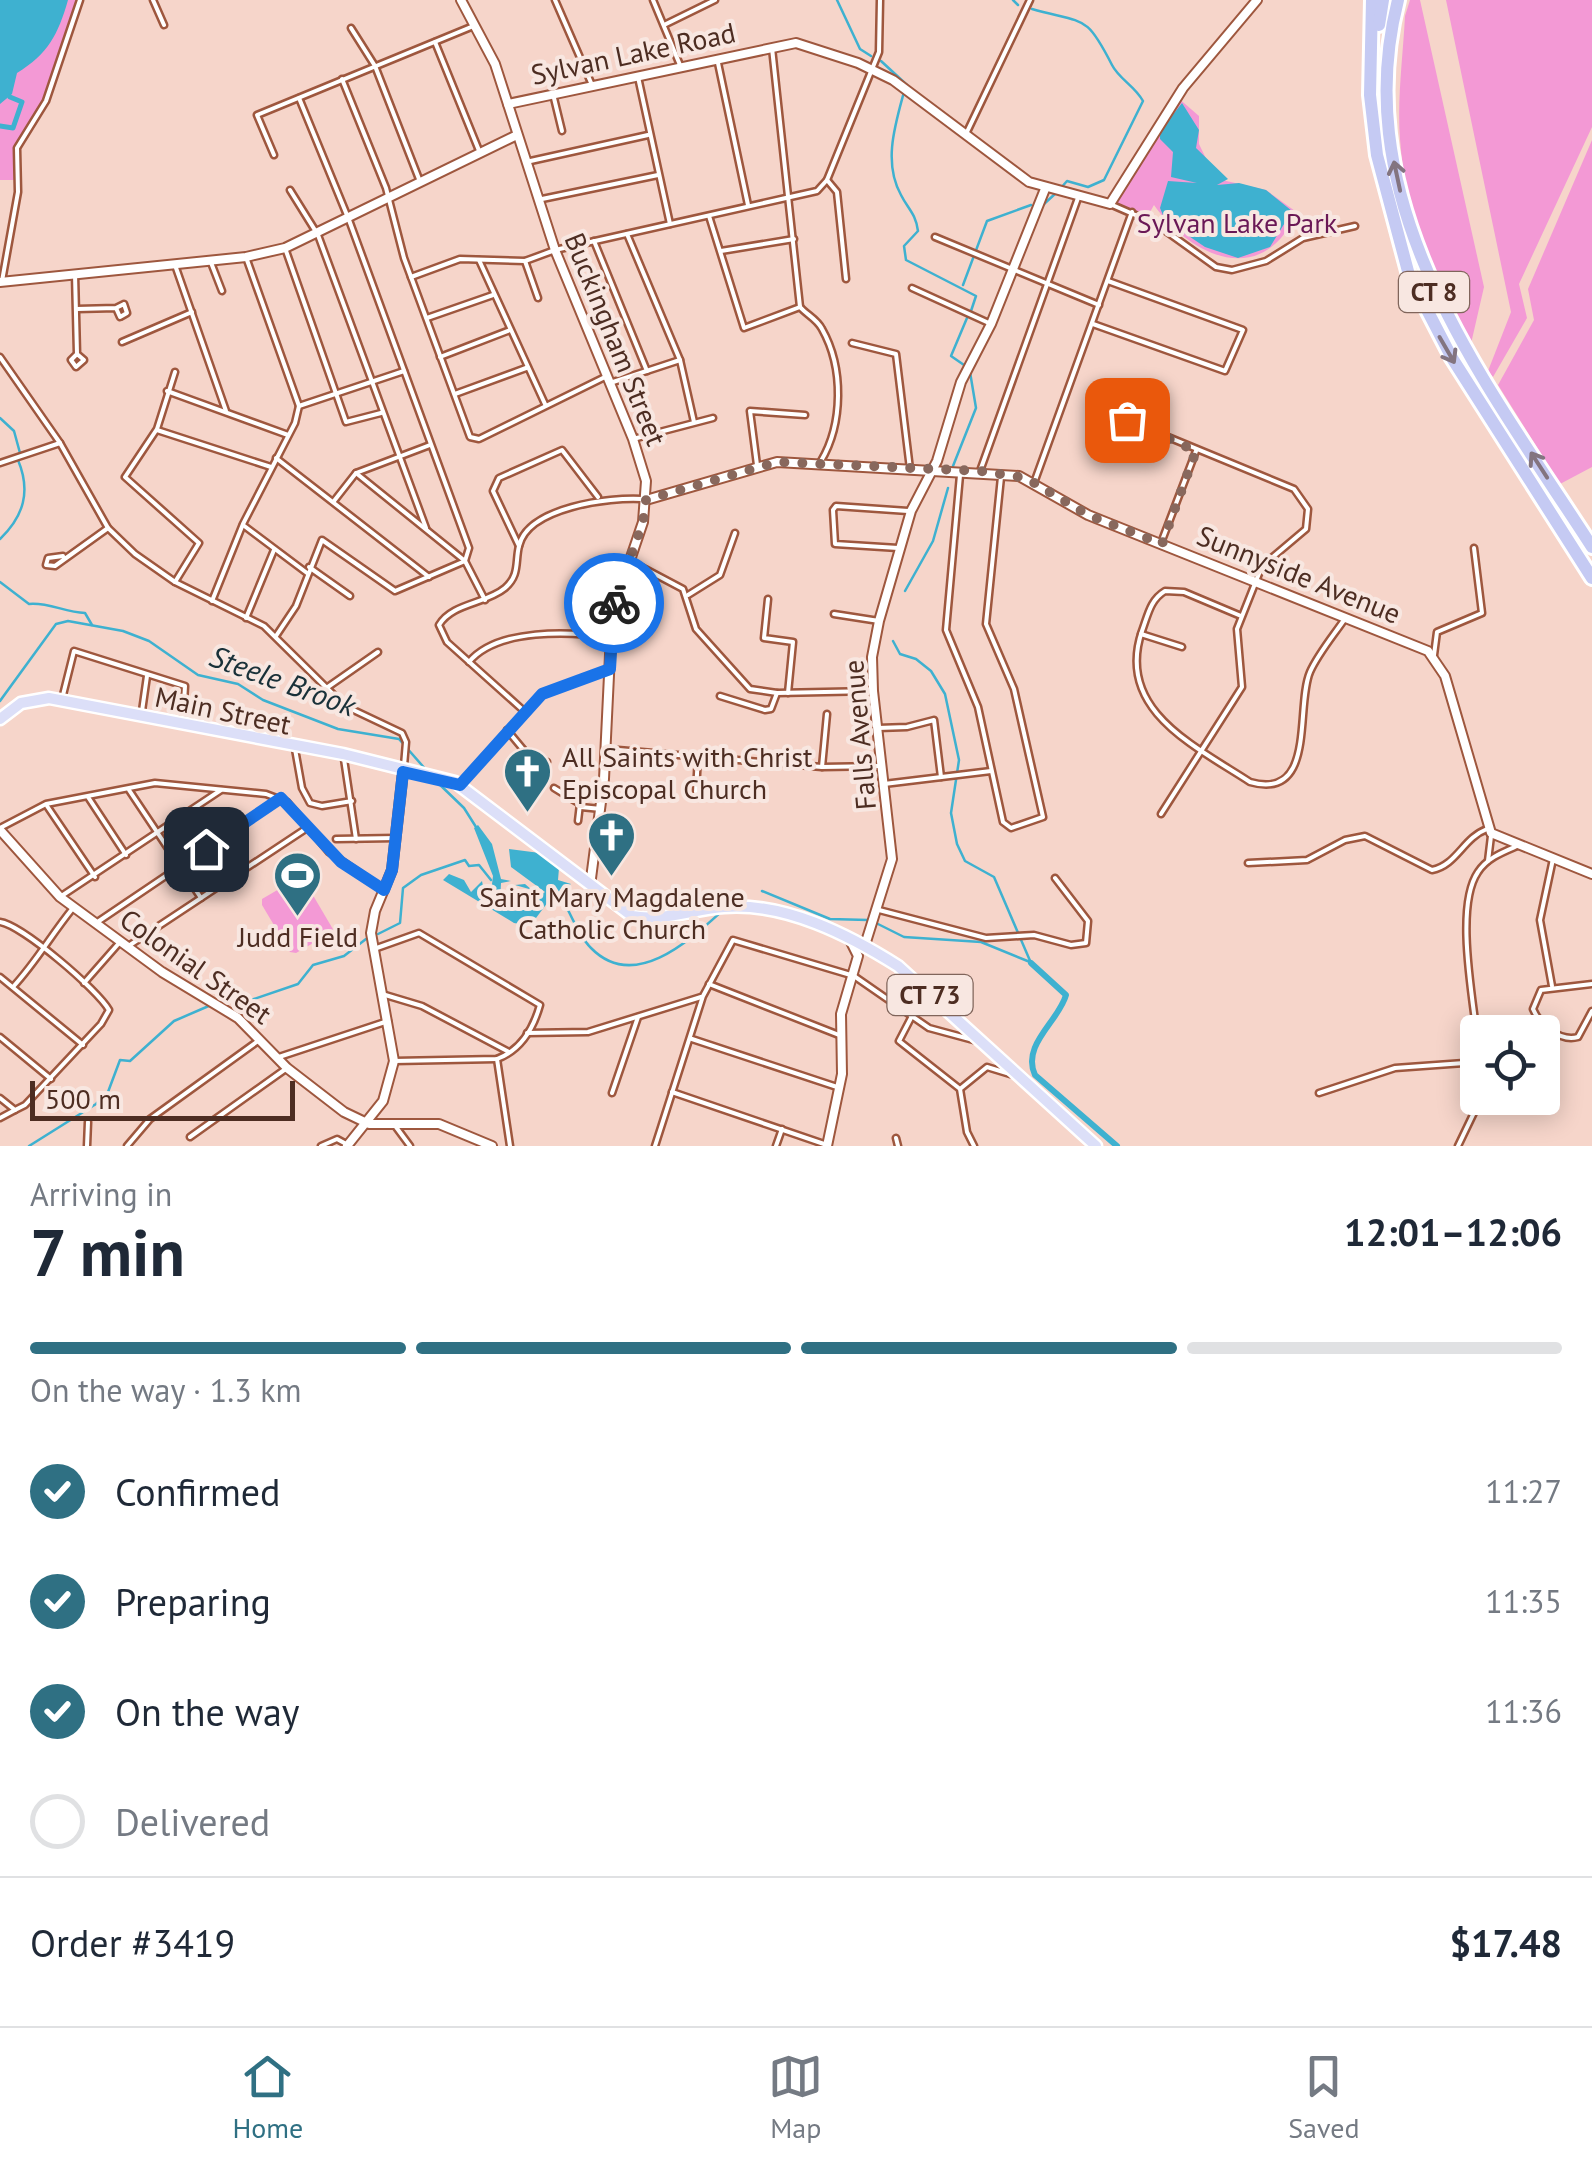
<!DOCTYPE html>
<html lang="en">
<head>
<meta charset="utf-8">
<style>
  :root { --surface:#fff; --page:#f6f6f7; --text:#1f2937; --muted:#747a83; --line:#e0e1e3; --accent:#2f7083 }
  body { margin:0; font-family:"PT Sans",sans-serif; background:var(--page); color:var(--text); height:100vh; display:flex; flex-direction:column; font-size:38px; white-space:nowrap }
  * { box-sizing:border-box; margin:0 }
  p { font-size:32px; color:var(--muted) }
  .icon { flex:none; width:55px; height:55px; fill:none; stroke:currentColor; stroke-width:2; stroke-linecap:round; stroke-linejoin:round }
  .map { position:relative; height:1146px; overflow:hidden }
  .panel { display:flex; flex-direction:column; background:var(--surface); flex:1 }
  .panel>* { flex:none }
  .fabs { position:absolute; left:1460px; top:1015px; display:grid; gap:20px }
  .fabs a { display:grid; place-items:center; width:100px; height:100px; border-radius:10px; background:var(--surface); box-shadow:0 5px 25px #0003; font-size:50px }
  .scale { position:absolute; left:30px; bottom:25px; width:265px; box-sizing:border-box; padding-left:10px; border:5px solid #4d2d22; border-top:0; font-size:28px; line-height:35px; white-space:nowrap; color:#4d2d22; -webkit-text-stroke:8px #f8e7e1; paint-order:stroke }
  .pin { position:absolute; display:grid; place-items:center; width:85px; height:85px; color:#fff; margin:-42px; border-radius:20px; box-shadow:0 5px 15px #0006 }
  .courier { position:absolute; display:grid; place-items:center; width:100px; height:100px; margin:-50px; border:8px solid #1a73e8; border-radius:50%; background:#fff; color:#222; box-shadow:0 2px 12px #0007 }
  .head em { font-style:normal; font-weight:800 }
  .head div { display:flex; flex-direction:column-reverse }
  .head { display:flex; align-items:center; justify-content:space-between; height:170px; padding:0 30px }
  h1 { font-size:65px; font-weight:800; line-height:75px }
  .bar { display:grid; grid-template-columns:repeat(4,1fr); gap:15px 10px; align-content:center; height:120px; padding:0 30px }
  .bar i { height:12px; border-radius:8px; background:var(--line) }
  .bar .selected { background:var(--accent) }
  .bar p { grid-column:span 4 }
  .line { display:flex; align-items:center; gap:25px; padding:0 30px; border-top:2px solid var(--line) }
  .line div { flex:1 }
  ol { padding:0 30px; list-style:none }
  li { display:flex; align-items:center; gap:30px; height:110px }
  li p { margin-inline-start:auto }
  li .icon { padding:10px; border-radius:50%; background:var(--accent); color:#fff; stroke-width:4 }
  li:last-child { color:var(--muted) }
  li i { width:55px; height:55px; border:5px solid var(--line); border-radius:50% }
  .menu { display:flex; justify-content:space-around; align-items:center; height:140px; border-top:2px solid var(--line); background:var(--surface); font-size:28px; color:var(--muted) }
  .menu a { display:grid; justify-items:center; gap:5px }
  .menu .selected { color:var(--accent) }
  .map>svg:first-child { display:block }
</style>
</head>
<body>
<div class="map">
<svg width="1592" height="1146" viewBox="0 0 1592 1146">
  <rect width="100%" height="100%" fill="#f6d5ca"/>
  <!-- green -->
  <g fill="#f399d5">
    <path d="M0,0H80L46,101L17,148L19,180H0Z"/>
    <path d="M1410,0H1420L1484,287L1470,348C1435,281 1405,215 1400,139C1397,99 1403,56 1405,16Z"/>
    <path d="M1446,0H1592V127L1519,284L1527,318L1493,377L1488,371L1511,312Z"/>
    <path d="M1177,97L1199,116V144L1213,173L1222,180L1266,190L1295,211C1294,222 1288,229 1281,238C1241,283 1182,245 1154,205L1146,219L1115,204Z"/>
    <path d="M1592,140V467L1560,484L1498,385L1534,320L1528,289Z"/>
    <path d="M298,878L304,880L334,931L296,953L290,952L262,905V899Z"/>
  </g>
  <!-- water -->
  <g fill="#3eb1d0">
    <path d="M0,0H68C58,35 48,54 17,73L12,94L0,104Z"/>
    <path d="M1182,103L1199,130L1196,148L1228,179L1217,185L1239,183L1266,190L1292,211L1270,247L1238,258L1205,247L1165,220L1160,208L1168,181L1197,183L1171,177L1173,152L1160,139V131Z"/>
    <path d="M478,825L492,844L501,879L511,881L501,883L500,903L523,910L536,906L516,902L533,897L529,889L515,885L525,884L539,896L545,892L511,867L509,849L540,853L559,868L558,880L571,884L551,898L530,926L514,923L443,880L449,874L464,880L471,892L482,881L484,891L491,892L493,876L474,828Z"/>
  </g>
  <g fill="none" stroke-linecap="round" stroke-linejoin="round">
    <!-- stream -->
    <g stroke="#3eb1d0" stroke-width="2.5">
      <path d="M837,0L860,49L871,56"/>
      <path d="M1013,0L1018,5"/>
      <path d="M1032,9C1086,24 1086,14 1112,65C1119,79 1135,86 1143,101L1104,180L1088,187L1067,181L1060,189"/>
      <path d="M881,61L907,85"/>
      <path d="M904,92C895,125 883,163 901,195C908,209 916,214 918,231L904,246L906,260L976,296L971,311"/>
      <path d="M1044,204L1056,193"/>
      <path d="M963,285L987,221L1031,205"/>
      <path d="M964,365L951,356L967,318"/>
      <path d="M0,418L14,431L20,453"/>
      <path d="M953,466L976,408L970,372"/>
      <path d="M0,539C24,516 31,491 18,460"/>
      <path d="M0,582L29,604C48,602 64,612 85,613L92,625"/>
      <path d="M905,591L933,541L948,488"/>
      <path d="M893,641L900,654L916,659L931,671L945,694L959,760L951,813L957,844L965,861L994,877L1031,963"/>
      <path d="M0,701L56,624L68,621L123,631L149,641L198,675L238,684L263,700L338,729L399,739L427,771"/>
      <path d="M436,781L464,808L476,827"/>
      <path d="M762,891L830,919L868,920"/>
      <path d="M559,893C569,909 577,934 591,948C634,992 689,941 722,911"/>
      <path d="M876,923L904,937L981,942L1030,962"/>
      <path d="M378,934L400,923L403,888L421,875L465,860L469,866L479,865L491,880"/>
      <path d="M248,1001L298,984L313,965L344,956L366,939"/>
      <path d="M29,1146L96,1104L108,1092L120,1060L130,1061L174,1021L211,1005"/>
    </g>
    <!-- canal -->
    <path stroke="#3eb1d0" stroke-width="5" d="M0,126L13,128L22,102L10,97"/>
    <!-- river -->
    <path stroke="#3eb1d0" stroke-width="6" d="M1031,963L1066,995C1059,1021 1021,1045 1035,1075L1117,1146"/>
    <defs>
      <g id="street">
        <path d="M153,0L164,25"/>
        <path d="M555,0L592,85"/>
        <path d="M653,0L680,65"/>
        <path d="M664,25L715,0"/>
        <path d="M351,28L375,66L419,179"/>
        <path d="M435,42L480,153"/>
        <path d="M772,48L800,307"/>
        <path d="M718,63L748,205"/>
        <path d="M638,77L670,224"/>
        <path d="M342,79L386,188L404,258L470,437L479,439L607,376"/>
        <path d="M553,94L562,131"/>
        <path d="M299,98L349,220L469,548L465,561"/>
        <path d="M966,134L1030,0"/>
        <path d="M274,155L257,115L471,27"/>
        <path d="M526,162L648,135"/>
        <path d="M827,180L837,192L846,279"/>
        <path d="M290,190L318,235L426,528"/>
        <path d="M542,199L658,175"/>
        <path d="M1110,204L1156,224L1216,267L1232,270L1266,261L1303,238L1355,226"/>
        <path d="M709,216L744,328L800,307"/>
        <path d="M627,234L680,360L694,422"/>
        <path d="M935,237L1099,305"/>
        <path d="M594,241L647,371"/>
        <path d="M285,248L346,422L381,413"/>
        <path d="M721,251L794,239"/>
        <path d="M210,260L222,291"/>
        <path d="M247,260L299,406"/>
        <path d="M479,260L545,404"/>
        <path d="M525,261L538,298"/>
        <path d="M175,265L226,411"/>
        <path d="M75,274L77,354L84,360L76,367L71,360L77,354"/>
        <path d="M411,277L460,259L525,261L555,250L817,191L827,180L879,52L880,0"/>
        <path d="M2,281L18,192L17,148L46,101L80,0"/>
        <path d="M912,288L991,324"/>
        <path d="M800,307C807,315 817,319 822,329C844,368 843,424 821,461"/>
        <path d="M77,309L116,308L120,317L127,313L124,304L116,308"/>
        <path d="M427,318L493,295"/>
        <path d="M1093,324L1225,371L1243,330L1108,281"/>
        <path d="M122,342L192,312"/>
        <path d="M852,343L896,354L910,469"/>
        <path d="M0,357L60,443L108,528L135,554L175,582L264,626L345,706L402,733L406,742L404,766"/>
        <path d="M440,357L510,330"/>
        <path d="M610,383L680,360"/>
        <path d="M167,391L288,435"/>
        <path d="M455,394L526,368"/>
        <circle cx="1124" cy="427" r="8"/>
        <path d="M1132,427L1151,430L1294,489L1308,509L1306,529L1262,566L1237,629L1242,687L1161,814"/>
        <path d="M157,430L271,467"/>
        <path d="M633,439L713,418"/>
        <path d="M276,458L429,577"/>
        <path d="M0,463L60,443"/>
        <path d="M757,465L750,411L805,415"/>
        <path d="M980,471L1078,198"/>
        <path d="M356,473L465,561L485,600"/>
        <path d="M960,475L946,630L978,707L1003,822L1011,828L1043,817L1014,689L986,624L1001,477"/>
        <path d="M1034,483L1132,212"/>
        <path d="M334,501L356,473L430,445"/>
        <path d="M243,525L307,573"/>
        <path d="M1161,543L1196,451"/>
        <path d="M519,546L493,491L499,478L562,450L598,497"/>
        <path d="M898,548L835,544L833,510L836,506L908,511"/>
        <path d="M63,556L48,558L46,565L55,566L108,528"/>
        <path d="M632,562L683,589L696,629L750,689L777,693L873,691"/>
        <path d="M309,567L350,596"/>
        <path d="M175,582L199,543L125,477L157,429L175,372"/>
        <path d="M688,595L720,575L735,533"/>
        <path d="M768,599L764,638L793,642L788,693"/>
        <path d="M212,601L243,524L295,423L299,406L404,371"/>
        <path d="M834,614L879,621"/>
        <path d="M1241,616L1184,592L1165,591C1150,600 1148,615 1142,631C1115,710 1195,746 1250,782C1317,801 1295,707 1310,672C1318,654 1333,636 1344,620"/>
        <path d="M246,618L274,550"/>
        <path d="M1141,634L1182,647"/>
        <path d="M276,636L296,606L322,540L395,591L465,561"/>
        <path d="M1434,655L1437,632L1482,613L1474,548"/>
        <path d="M469,662C497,628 571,631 611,638"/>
        <path d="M325,689L378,652"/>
        <path d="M720,696L765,710L771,709L777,693"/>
        <path d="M62,699L74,651L185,686L183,720"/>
        <path d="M142,711L147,676"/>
        <path d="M524,711L447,642L439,625C452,603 486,604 505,588C520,575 515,562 519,546C528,507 610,497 642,499"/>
        <path d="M878,728L907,727L934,720L941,777"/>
        <path d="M507,730L532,760L547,762"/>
        <path d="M295,749L302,788L310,803L322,806L352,801"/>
        <path d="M606,749L822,767L880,766"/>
        <path d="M344,759L356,839"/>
        <path d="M822,767L827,714"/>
        <path d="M884,784L991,771"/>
        <path d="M460,785L542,694L609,669"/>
        <path d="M554,788L580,804L578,821"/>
        <path d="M129,790L201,898"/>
        <path d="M696,792L698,756"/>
        <path d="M88,797L126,855"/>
        <path d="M47,806L95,877"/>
        <path d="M581,807L601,809"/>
        <path d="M0,828L46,804L155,783L266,794L287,802L329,852L384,890"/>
        <path d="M336,839L396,838"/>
        <path d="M1488,861L1491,836"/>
        <path d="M1248,863L1307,860L1345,840L1365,836L1432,870C1457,865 1463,838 1487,829"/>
        <path d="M63,895L221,790"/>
        <path d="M879,910L986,938L1034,935L1071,945L1086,943L1088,921L1055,878"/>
        <path d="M99,921L281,798"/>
        <path d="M0,922C22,925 98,990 109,1010L101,1024L25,1105L15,1110L0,1098"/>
        <path d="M127,947L307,828"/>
        <path d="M374,949L419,933L540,1005C533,1030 521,1050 497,1059L394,1061"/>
        <path d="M0,977L83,1045"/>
        <path d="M84,983L120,942"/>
        <path d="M709,984L839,1035"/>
        <path d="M1592,984L1541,990L1533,1009C1540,1025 1560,1042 1578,1037L1592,1011"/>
        <path d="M1552,986L1540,920L1553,859"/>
        <path d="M13,987C37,961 51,935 73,908"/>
        <path d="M382,994L422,1006L509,1052"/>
        <path d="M912,1016L899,1041L960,1089L967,1132L974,1146"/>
        <path d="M527,1033L588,1032L701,997"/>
        <path d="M0,1037L51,1079"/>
        <path d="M692,1039L840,1088"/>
        <path d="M1478,1045C1474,1003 1454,907 1478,872C1487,858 1503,852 1517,846"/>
        <path d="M279,1057L388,1021"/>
        <path d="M497,1059L510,1146"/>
        <path d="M960,1089L987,1067L1010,1074"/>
        <path d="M672,1092L824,1144"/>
        <path d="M612,1093L638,1017"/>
        <path d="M1319,1093L1395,1068L1478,1062"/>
        <path d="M0,1118L15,1110"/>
        <path d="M396,1127L410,1146"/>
        <path d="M190,1137L287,1068"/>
        <path d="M896,1138L898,1146"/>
        <path d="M87,1146L88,1122"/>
        <path d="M127,1146L150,1119L258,1041"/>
        <path d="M321,1146L337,1139L348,1145"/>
        <path d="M655,1146L703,996L733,940L854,976L929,1028L977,1041"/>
        <path d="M776,1146L782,1129"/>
        <path d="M1458,1146L1481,1098"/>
      </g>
      <g id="secondary">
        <path d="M461,0L495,64L555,250L633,439L646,481L643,522L612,613L604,779L590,886"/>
        <path d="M508,104L796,43L858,63L893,80L1029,182L1110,204L1183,88L1257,0"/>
        <path d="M0,282L246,257L285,248L517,135"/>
        <path d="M646,500L777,462L1019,476L1088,515L1428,651L1445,676L1491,833L1592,874"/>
        <path d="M0,830L60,897L162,972L238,1018L287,1068L344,1112L369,1124H439L492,1146"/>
        <path d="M865,945L892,859L873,691L872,657L879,621L911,511L937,461L961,382L991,324L1045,189"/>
        <path d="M347,1146L383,1101L394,1061L371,933L375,911L392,870L403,772"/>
        <path d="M827,1146L842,1074L841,1014L858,956L851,942"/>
      </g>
      <path id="primary" d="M0,719L21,703L49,698L343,754L455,782L632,916C660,922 695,909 724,907C785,902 849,935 898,966L1096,1146"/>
      <g id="highway">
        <path d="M1372,0L1370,95L1377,155L1409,275L1452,358L1592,578"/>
        <path d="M1398,0C1345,207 1487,384 1592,547"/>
        <path d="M1379,25L1383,0"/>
      </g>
    </defs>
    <!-- street casing -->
    <use href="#street" stroke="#9e573e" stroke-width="9"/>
    <!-- secondary casing -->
    <use href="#secondary" stroke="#9e573e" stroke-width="12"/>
    <!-- primary casing -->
    <use href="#primary" stroke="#fff" stroke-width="15"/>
    <!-- highway casing -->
    <use href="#highway" stroke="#fff" stroke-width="18"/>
    <!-- street -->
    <use href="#street" stroke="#fff" stroke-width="4"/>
    <!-- secondary -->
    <use href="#secondary" stroke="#fff" stroke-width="8"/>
    <!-- primary -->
    <use href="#primary" stroke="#dcdff8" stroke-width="10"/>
    <!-- highway -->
    <use href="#highway" stroke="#c5caf3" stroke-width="12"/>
  </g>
  <!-- one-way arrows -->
  <defs><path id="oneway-shaft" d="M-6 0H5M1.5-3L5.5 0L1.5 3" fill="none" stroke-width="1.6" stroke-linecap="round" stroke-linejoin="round" transform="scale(2.5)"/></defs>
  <g stroke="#837480">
    <use href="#oneway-shaft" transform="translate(1397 176) rotate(-102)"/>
    <use href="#oneway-shaft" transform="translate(1447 350) rotate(60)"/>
    <use href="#oneway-shaft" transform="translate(1539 465) rotate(-123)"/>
  </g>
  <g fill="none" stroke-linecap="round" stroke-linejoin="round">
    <!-- done -->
    <path stroke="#88685d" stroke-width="10" stroke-dasharray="0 18" d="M614,603L643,522L646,500L777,462L980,471L1026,478L1088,515L1162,544L1196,451L1150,430L1132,427L1127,420"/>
    <!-- route -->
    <path stroke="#1a73e8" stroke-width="12" d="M206,849L281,798L341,862L384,890L392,870L403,772L460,785L542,694L610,669L614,603"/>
  </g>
  <!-- icons -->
  <defs>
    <symbol id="church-pin" viewBox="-11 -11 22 30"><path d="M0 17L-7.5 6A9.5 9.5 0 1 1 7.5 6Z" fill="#2f7083" stroke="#f8e7e1"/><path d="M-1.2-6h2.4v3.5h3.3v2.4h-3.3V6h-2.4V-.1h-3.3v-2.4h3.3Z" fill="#fff"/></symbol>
    <symbol id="stadium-pin" viewBox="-11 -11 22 30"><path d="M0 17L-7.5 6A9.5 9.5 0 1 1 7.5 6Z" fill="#2f7083" stroke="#f8e7e1"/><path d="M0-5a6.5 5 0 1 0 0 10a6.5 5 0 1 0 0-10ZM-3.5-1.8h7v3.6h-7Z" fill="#fff"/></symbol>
  </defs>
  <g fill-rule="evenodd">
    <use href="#church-pin" x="500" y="744" width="55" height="75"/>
    <use href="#church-pin" x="584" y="808" width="55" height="75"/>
    <use href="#stadium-pin" x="270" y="848" width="55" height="75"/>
  </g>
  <g text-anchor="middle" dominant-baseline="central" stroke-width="8" stroke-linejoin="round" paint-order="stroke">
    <!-- shield labels -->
    <g fill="#f8e7e1" stroke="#80655b" stroke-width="2.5">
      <rect x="1399" y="272" width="70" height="40" rx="8"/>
      <rect x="887.5" y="975" width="85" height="40" rx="8"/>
    </g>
    <g font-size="25" font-weight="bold" fill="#4d2d22">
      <text x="1434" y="292">CT 8</text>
      <text x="930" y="995">CT 73</text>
    </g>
    <!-- street labels -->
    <g font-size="28" fill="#4d2d22" stroke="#f8e7e1">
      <text transform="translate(633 53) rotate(-12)">Sylvan Lake Road</text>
      <text transform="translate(616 339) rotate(68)">Buckingham Street</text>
      <text transform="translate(1299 574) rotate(22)">Sunnyside Avenue</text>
      <text transform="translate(223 710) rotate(12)">Main Street</text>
      <text transform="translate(859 735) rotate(-95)">Falls Avenue</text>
      <text transform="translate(196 966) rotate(35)">Colonial Street</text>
    </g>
    <!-- park labels -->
    <g font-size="28" fill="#6a1856" stroke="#f8e7e1">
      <text x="1237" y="222">Sylvan Lake Park</text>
    </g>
    <!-- poi labels -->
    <g font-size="28" fill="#4d2d22" stroke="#f8e7e1">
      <text x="562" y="756" text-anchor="start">All Saints with Christ<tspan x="562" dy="32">Episcopal Church</tspan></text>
      <text x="612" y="896">Saint Mary Magdalene<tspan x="612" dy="32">Catholic Church</tspan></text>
      <text x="298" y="936">Judd Field</text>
    </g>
    <!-- water labels -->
    <g font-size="30" font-style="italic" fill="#193139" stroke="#f8e7e1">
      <text transform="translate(283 680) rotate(20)">Steele Brook</text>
    </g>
  </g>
</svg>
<div class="fabs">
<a><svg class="icon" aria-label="locate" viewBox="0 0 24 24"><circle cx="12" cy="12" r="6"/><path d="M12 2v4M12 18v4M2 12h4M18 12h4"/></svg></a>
</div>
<div class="scale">500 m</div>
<div class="pin" style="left:1127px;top:420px;background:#ea580c"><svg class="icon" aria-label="bag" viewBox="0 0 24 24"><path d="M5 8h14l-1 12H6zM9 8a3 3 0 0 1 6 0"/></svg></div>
<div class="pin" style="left:206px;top:849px;background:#1f2937"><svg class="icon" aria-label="home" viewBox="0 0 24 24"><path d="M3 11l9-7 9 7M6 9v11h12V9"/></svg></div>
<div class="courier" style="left:614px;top:603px"><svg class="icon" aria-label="bike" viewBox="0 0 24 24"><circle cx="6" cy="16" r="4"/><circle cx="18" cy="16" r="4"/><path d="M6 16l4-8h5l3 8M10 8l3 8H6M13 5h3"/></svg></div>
</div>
<section class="panel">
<div class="head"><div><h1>7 min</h1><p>Arriving in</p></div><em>12:01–12:06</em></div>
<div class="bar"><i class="selected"></i><i class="selected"></i><i class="selected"></i><i></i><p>On the way · 1.3 km</p></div>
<ol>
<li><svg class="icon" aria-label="check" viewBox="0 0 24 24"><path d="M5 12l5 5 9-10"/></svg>Confirmed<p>11:27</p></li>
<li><svg class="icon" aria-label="check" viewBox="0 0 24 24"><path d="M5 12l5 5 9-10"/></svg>Preparing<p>11:35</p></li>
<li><svg class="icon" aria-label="check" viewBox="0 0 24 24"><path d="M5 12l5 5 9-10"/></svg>On the way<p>11:36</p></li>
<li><i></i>Delivered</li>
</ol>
<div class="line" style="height:130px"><div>Order #3419</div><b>$17.48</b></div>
</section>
<nav class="menu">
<a class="selected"><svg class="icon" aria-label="home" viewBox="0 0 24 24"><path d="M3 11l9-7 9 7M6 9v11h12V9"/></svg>Home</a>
<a><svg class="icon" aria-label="map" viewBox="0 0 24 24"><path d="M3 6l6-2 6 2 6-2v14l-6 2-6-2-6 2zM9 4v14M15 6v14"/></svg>Map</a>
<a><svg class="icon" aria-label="saved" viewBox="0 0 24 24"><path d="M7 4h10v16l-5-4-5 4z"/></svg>Saved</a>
</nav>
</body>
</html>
